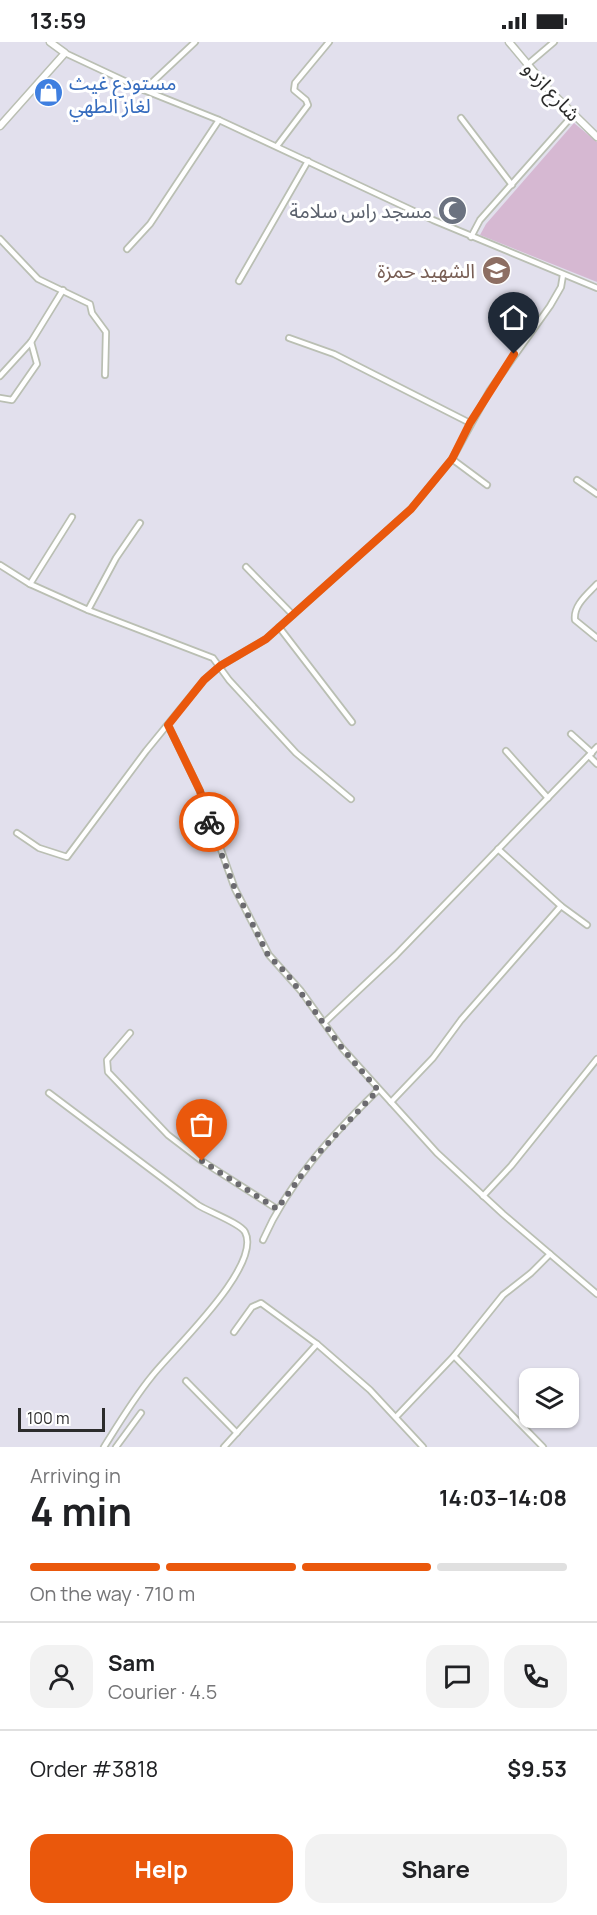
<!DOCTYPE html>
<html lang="en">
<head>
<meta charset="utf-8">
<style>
  :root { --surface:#fff; --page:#f2f2f2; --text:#202124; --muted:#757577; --line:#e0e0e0; --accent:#ea580c }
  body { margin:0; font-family:Manrope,"Noto Sans Arabic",sans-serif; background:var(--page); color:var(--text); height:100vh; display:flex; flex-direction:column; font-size:22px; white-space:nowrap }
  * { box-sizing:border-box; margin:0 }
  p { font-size:20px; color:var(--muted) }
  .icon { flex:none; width:33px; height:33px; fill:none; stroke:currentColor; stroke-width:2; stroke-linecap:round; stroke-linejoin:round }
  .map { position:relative; height:1405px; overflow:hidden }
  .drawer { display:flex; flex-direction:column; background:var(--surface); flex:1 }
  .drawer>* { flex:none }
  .buttons { position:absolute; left:519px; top:1326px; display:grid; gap:12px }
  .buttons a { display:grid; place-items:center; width:60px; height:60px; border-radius:12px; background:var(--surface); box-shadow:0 2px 4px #0004; font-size:30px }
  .scale { position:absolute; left:18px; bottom:15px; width:87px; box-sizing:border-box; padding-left:6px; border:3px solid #2c2c2c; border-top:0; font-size:16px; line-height:21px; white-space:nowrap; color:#2c2c2c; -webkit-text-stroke:4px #fff; paint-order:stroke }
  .pin { position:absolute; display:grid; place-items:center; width:51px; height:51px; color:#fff; margin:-62px -26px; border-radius:50% 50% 50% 0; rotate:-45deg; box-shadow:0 0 6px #0007 }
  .pin .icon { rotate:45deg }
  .courier { position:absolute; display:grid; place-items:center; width:60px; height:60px; margin:-30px; border:4px solid #ea580c; border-radius:50%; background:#fff; color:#222; box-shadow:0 2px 8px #0007 }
  .overview em { font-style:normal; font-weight:700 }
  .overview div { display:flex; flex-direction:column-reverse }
  .overview { display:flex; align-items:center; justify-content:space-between; height:102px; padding:0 30px }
  h1 { font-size:39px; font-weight:700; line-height:45px }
  .bar { display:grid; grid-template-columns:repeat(4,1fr); gap:9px 6px; align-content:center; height:72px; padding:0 30px }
  .bar i { height:8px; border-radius:4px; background:var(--line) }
  .bar .on { background:var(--accent) }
  .bar p { grid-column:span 4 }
  .line { display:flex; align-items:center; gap:15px; padding:0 30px; border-top:2px solid var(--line) }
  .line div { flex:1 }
  .round { display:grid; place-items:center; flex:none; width:63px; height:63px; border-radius:18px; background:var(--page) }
  .primary-button { display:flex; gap:12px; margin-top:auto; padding:12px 30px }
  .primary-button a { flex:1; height:69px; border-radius:18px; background:var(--accent); color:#fff; font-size:24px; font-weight:700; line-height:69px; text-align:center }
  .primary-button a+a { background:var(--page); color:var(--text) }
  .status { display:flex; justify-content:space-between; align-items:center; height:42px; padding:0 30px; background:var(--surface); direction:ltr }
  .status svg { height:16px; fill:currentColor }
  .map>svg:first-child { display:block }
</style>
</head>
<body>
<div class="status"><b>13:59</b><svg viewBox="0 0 49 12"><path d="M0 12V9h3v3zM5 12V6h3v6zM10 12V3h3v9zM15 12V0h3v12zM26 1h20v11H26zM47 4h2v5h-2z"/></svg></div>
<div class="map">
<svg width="597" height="1405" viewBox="0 0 597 1405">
  <rect width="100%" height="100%" fill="#e2e0ed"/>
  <!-- cemetery -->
  <path fill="#d6b8d2" d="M574,81L597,100V240L480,193L486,182Z"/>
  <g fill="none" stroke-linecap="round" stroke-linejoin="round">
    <defs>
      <g id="minor">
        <path d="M65,11L144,48L219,78L433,178L597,246"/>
        <path d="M527,23L554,0"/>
        <path d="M144,48L195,0"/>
        <path d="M461,76L512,143"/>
        <path d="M277,104L308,63L306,58L294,48L295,41L329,0"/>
        <path d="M471,195L480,178L573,73"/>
        <path d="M0,197L38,237L90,262L92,271L106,290L105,333"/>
        <path d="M127,207L150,182L219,78"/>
        <path d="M239,239L308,119"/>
        <path d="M289,296L334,312L470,381"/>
        <path d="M0,334L31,300L63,248"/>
        <path d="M0,356L12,358L37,322L31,300"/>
        <path d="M452,417L487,443"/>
        <path d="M577,438L597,452"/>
        <path d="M0,523L30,542L88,568L213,616L229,638L296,711L351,757"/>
        <path d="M246,525L293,573"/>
        <path d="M30,542L72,475"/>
        <path d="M597,542C588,552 573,563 575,578L597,596"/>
        <path d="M88,568L116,516L140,481"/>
        <path d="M279,585L352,680"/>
        <path d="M168,683L200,749L235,847L269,913L301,949L342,1006L437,1111L503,1172L597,1252"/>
        <path d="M571,692L592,711"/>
        <path d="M506,709L548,756"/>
        <path d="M589,714L597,722"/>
        <path d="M17,791L39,806L67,815L146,709L204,638L220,624L266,597L411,467L452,417L490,348L550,264L561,245L563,233"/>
        <path d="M498,807L561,864L587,883"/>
        <path d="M325,980L396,913L597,705"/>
        <path d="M130,991L107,1018L108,1030L168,1093L202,1119L277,1167"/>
        <path d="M49,1051C99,1088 148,1126 198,1163C209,1170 240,1181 245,1190C263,1224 172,1308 152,1334C134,1356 119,1381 104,1405"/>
        <path d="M391,1060L433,1016L461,978L561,864"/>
        <path d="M483,1154L511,1124L597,1017"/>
        <path d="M263,1198C289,1139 332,1093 378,1048"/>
        <path d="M234,1290L252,1265L261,1261L317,1302"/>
        <path d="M454,1314L543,1405"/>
        <path d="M186,1339L237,1391"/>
        <path d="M396,1375L454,1314L503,1253L531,1231L550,1212"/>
        <path d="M116,1405L141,1371"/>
        <path d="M224,1405L317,1302L370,1348L423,1405"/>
      </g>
      <g id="tertiary">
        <path d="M509,0L550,49L597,95"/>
        <path d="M0,84L65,11L50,0"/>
      </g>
    </defs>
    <!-- minor casing -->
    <use href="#minor" stroke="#babfb3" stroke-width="8"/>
    <!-- tertiary casing -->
    <use href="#tertiary" stroke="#babfb3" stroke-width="9"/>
    <!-- minor -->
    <use href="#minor" stroke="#fff" stroke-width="4.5"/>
    <!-- tertiary -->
    <use href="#tertiary" stroke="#fff" stroke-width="6"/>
  </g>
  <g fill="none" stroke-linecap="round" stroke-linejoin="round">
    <!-- done -->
    <path stroke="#6c6b70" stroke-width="6" stroke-dasharray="0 10.8" d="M202,1119L277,1167L314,1116L378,1048L342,1006L287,932L268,913L235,847L209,780"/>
    <!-- route -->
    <path stroke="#ea580c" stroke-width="8" d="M209,780L200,749L168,683L204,638L220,624L266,597L411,467L452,417L470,381L514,312"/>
  </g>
  <!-- icons -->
  <defs>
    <symbol id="shop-disc" viewBox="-11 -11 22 22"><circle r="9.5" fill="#3f7fe0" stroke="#fff"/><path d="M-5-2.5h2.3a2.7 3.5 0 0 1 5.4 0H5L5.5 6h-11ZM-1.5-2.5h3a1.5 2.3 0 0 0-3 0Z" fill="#fff"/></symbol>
    <symbol id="mosque-disc" viewBox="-11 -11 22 22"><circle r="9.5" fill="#6b7280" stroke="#fff"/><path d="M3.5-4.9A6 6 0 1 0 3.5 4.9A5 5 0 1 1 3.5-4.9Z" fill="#fff"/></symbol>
    <symbol id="school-disc" viewBox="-11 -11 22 22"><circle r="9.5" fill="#8d6e63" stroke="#fff"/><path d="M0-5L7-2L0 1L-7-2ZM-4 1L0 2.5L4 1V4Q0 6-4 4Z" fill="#fff"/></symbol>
  </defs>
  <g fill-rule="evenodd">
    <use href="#shop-disc" x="32" y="34" width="33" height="33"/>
    <use href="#mosque-disc" x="436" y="152" width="33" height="33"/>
    <use href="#school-disc" x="480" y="212" width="33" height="33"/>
  </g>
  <g text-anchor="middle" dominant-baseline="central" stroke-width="6" stroke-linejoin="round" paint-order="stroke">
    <!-- shop labels -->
    <g font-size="20" fill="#366cbe" stroke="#fff" text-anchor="start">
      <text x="69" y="40">مستودع غيث<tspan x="69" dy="23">لغاز الطهي</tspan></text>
    </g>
    <!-- street labels -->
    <g font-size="20" fill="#2c2c2c" stroke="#fff">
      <text transform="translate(552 49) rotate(47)">شارع ازدو</text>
    </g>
    <!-- worship labels -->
    <g font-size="20" fill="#5b616d" stroke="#fff" text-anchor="end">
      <text x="432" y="168">مسجد راس سلامة</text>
    </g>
    <!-- education labels -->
    <g font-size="20" fill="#785e54" stroke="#fff" text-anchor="end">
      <text x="475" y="228">الشهيد حمزة</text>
    </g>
  </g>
</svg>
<div class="buttons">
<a><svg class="icon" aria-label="layers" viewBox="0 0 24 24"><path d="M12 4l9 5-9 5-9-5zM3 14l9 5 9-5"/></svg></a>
</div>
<div class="scale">100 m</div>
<div class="pin" style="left:202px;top:1119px;background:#ea580c"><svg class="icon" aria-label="bag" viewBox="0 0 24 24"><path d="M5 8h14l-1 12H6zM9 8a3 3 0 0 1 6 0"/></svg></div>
<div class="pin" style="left:514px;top:312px;background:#1f2937"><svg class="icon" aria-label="home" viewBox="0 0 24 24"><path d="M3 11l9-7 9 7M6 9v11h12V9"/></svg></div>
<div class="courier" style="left:209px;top:780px"><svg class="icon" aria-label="bike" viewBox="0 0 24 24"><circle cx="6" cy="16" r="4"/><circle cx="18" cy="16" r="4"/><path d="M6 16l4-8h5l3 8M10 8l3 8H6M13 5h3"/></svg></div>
</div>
<section class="drawer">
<div class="overview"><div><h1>4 min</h1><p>Arriving in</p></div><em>14:03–14:08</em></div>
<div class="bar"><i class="on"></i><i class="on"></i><i class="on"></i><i></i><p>On the way · 710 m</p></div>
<div class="line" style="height:108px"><a class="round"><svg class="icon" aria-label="person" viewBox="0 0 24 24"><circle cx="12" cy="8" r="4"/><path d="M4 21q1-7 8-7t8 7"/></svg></a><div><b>Sam</b><p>Courier · 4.5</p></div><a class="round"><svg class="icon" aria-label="chat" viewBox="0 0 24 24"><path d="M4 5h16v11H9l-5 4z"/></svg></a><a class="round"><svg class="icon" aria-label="phone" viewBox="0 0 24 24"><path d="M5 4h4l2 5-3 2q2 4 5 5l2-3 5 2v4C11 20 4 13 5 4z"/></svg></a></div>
<div class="line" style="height:78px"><div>Order #3818</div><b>$9.53</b></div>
<div class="primary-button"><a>Help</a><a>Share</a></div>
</section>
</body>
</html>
